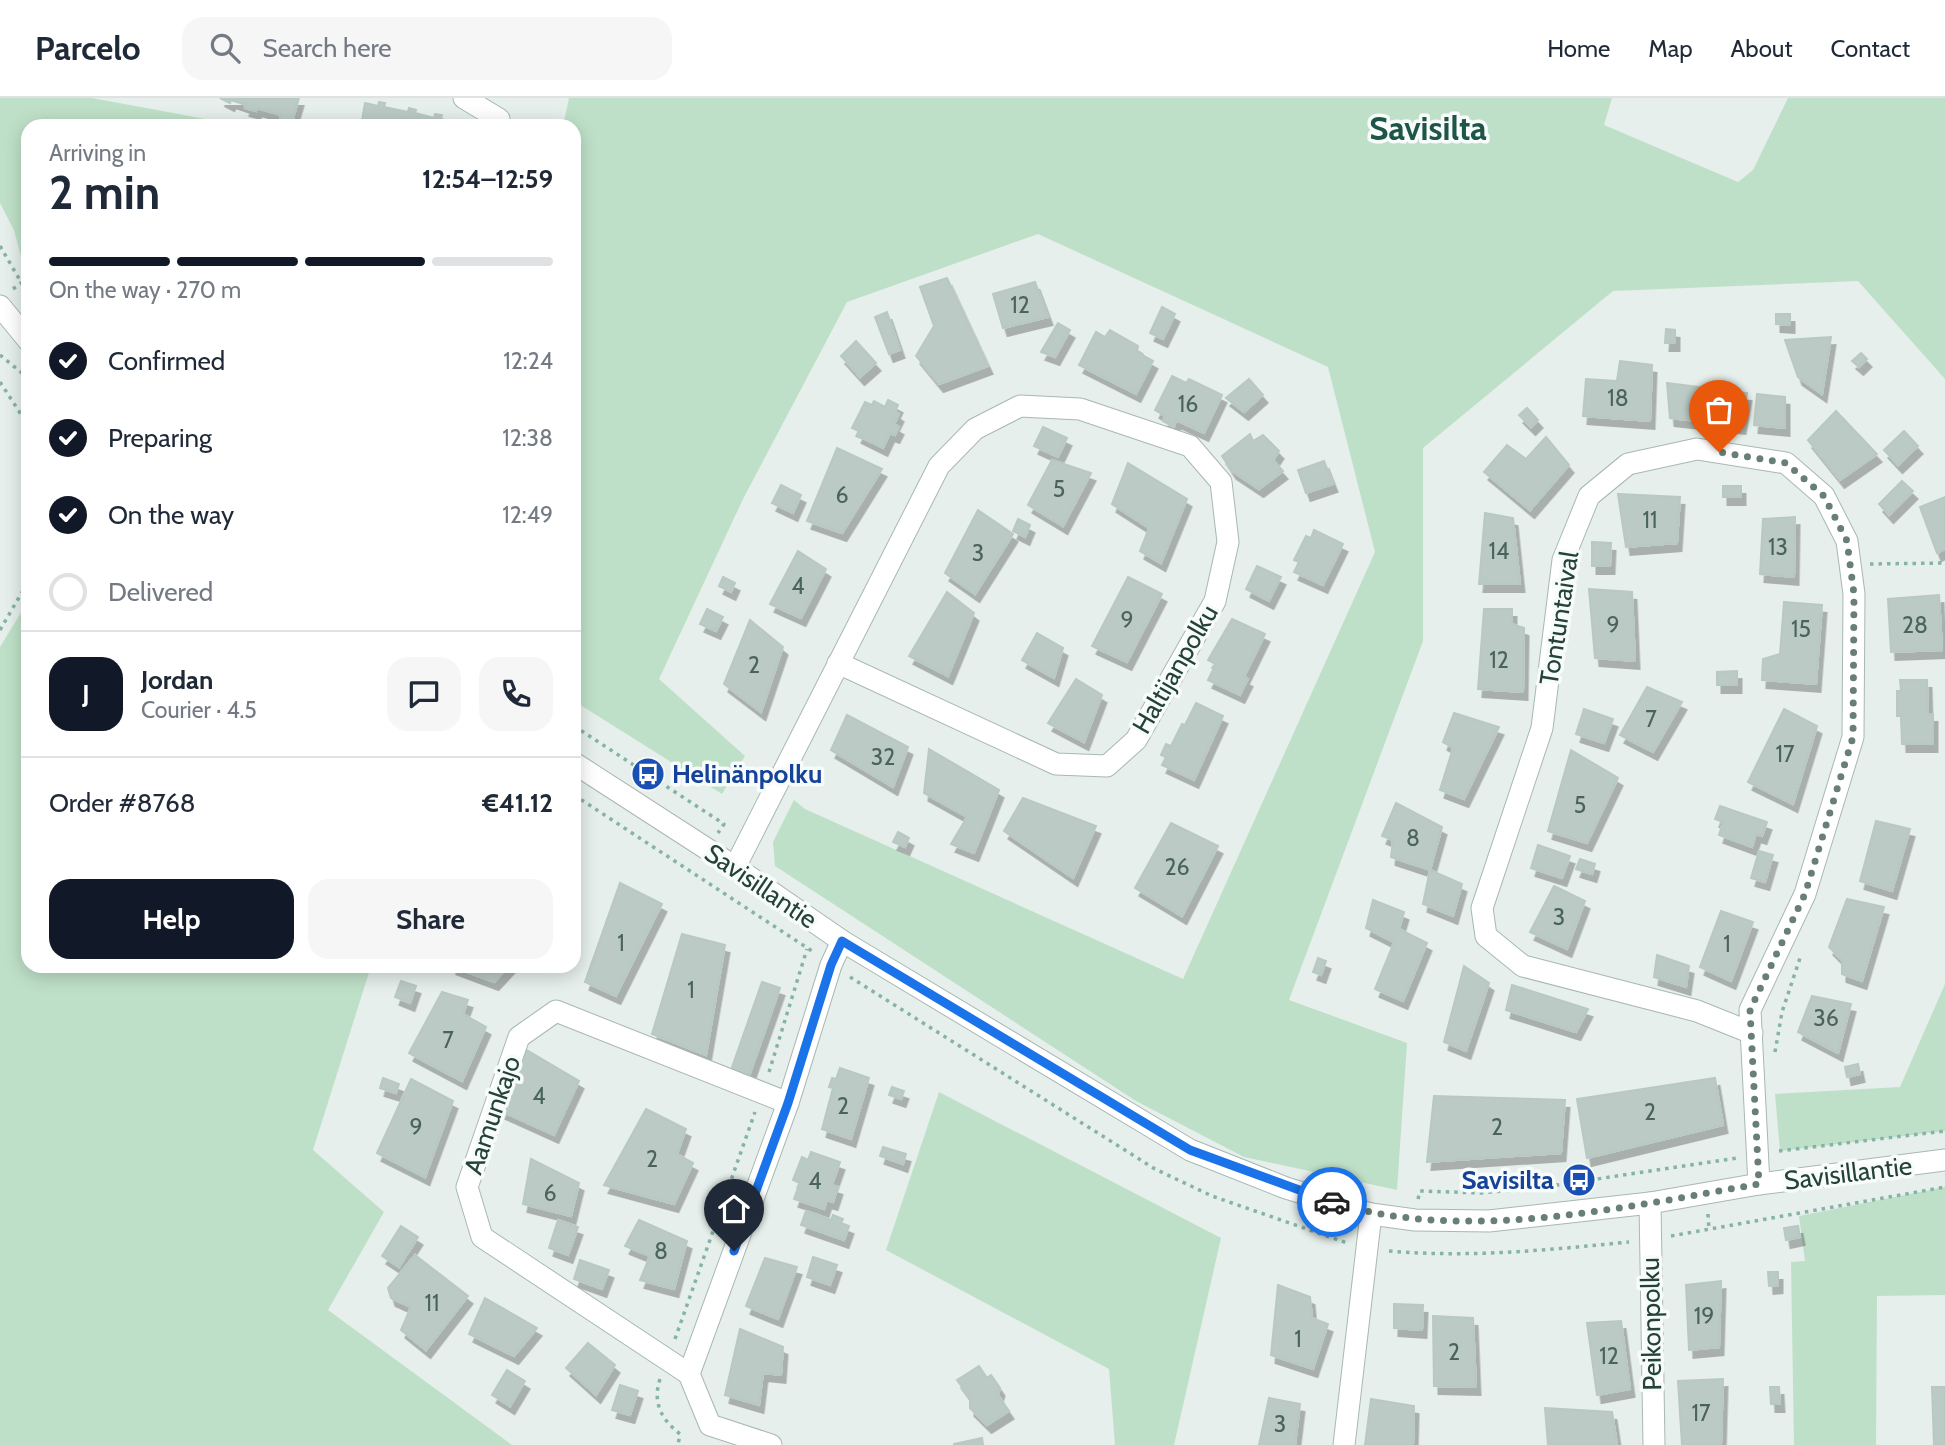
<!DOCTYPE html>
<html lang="en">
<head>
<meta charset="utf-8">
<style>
  :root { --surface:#fff; --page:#f6f6f7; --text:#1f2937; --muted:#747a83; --line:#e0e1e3; --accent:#111827 }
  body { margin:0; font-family:Cabin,sans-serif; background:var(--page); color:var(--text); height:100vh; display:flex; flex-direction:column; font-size:26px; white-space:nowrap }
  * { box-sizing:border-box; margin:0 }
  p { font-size:23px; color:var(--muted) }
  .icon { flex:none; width:38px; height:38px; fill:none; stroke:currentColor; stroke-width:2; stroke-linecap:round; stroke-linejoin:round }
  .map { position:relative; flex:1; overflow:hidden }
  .drawer { position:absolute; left:21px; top:21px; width:560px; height:854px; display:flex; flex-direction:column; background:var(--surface); border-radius:21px; box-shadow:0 4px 18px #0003 }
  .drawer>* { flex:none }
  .pin { position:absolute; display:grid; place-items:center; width:60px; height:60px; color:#fff; margin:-72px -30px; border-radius:50% 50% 50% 0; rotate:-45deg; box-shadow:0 0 7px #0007 }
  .pin .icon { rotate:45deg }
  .courier { position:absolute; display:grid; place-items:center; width:70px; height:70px; margin:-35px; border:5px solid #1a73e8; border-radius:50%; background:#fff; color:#222; box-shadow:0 2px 9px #0007 }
  .overview em { font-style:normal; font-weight:800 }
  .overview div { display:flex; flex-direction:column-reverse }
  .overview { display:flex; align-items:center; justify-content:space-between; height:119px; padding:0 28px }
  h1 { font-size:46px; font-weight:800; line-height:52px }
  .bar { display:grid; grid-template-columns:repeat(4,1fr); gap:10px 7px; align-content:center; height:84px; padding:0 28px }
  .bar i { height:9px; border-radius:5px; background:var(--line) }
  .bar .on { background:var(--accent) }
  .bar p { grid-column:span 4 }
  .line { display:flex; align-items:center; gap:18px; padding:0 28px; border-top:2px solid var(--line) }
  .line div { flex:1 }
  .round { display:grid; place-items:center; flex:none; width:74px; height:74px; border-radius:21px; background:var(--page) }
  ol { padding:0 28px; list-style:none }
  li { display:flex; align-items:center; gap:21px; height:77px }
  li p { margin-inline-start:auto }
  li .icon { padding:7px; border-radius:50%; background:var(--accent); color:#fff; stroke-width:4 }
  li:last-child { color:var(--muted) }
  li i { width:38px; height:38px; border:4px solid var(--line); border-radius:50% }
  .cta { display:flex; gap:14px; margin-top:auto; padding:14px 28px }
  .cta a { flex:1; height:80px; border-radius:21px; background:var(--accent); color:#fff; font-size:28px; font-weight:800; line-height:80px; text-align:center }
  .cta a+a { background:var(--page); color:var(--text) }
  header { display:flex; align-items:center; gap:42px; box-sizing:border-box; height:98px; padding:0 35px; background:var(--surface); border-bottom:2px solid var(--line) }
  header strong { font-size:33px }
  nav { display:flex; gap:38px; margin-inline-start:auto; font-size:24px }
  .search { width:490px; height:63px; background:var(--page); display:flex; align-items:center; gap:18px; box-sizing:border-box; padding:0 24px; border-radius:21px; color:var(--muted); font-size:26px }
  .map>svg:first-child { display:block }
</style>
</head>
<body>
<header>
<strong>Parcelo</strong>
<div class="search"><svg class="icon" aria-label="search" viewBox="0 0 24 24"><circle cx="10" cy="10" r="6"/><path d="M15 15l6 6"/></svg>Search here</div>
<nav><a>Home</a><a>Map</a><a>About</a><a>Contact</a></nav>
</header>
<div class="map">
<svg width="1945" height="1347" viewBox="0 0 1945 1347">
  <defs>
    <filter id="shadow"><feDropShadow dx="4.5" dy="8" stdDeviation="0" flood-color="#0004"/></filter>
  </defs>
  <rect width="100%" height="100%" fill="#e6efeb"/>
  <!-- green -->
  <g fill="#bfe0c8">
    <path d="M0,0H92L243,28H28V185L14,132L0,105Z"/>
    <path d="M569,0H1612L1604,27L1738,84L1753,72L1788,0H1945V281L1858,183L1613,193L1423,350V543L1289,902L1407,945L1397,1092L1244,1059L1136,1003L775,768L773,744L794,702L805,711L1183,881L1375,454L1328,269L1038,136L847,204L743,401L659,581L745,658L722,696L574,603V28H563Z"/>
    <path d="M28,503V868H371L313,1052L384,1114L328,1212L512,1347H0V549Z"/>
    <path d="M1945,886V1033L1780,1053L1775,996L1900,989Z"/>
    <path d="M939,994L1221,1140L1174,1347H1115L1109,1271L886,1152Z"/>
    <path d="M1945,1089V1197L1877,1198L1876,1347H1794L1791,1164L1805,1163L1799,1118Z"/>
  </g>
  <!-- building -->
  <g fill="#bbcac4" stroke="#b8c9c2" stroke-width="2" filter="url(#shadow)">
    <path d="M220,0H299L292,24L280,21L281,17L257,10L256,13L245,10L246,7L231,2L230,5Z"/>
    <path d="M379,4L385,5L384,9L408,14L409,10L416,12L415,15L434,20L435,16L442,17L441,21L462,26L463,22L469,23L468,27L473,28H361L365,5L378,8Z"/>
    <path d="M947,180L988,268L939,286L916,258L934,228L920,189Z"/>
    <path d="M1035,184L1048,219L1003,230L993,196Z"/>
    <path d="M1162,209L1175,216L1163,241L1150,235Z"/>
    <path d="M887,214L900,252L889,256L875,219Z"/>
    <path d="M1776,216H1790V227L1776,226Z"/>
    <path d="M1058,225L1070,232L1055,259L1041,254Z"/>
    <path d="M1666,231L1675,232V245H1665Z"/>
    <path d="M1110,232L1138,248L1137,254L1153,263L1136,296L1079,267L1096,234L1105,239Z"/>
    <path d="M1831,239L1822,296L1798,279L1785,242Z"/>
    <path d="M856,243L876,265L860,279L841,258Z"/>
    <path d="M1861,255L1867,261L1859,269L1852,263Z"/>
    <path d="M1620,263L1652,267L1650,323L1583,318L1586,281L1617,283Z"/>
    <path d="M1172,278L1186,285L1189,281L1222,297L1204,335L1176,322L1174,329L1163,323L1165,318L1155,312Z"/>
    <path d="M1249,281L1263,297L1244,314L1226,300Z"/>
    <path d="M1667,285L1747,295L1741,328L1670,320Z"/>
    <path d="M1757,296L1785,299V330L1754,327Z"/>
    <path d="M888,302L898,307L895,313L899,316L894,326L899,329L895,337L890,335L883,350L857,337L859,333L852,330L865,304L872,307L874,303L885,309Z"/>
    <path d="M1527,310L1538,322L1531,329L1519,317Z"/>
    <path d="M1836,313L1877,356L1840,382L1808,342Z"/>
    <path d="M1043,329L1067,340L1058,359L1034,348Z"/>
    <path d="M1904,333L1918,348L1898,367L1884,352Z"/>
    <path d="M1250,336L1253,343L1263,337L1279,353L1273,362L1283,373L1259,391L1232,373L1222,358Z"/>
    <path d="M1546,339L1569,367L1530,412L1484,374L1507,347L1526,361Z"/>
    <path d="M837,350L882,371L842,435L807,423Z"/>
    <path d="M1052,362L1091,375L1063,428L1028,407Z"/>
    <path d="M1324,363L1333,386L1306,395L1298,372Z"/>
    <path d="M1128,365L1187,401L1161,465L1140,453L1149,430L1112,406Z"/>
    <path d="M1902,383L1913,393L1889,417L1879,406Z"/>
    <path d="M781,387L801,397L793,415L772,405Z"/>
    <rect x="1723" y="388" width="18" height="11"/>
    <path d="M1618,396L1680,399L1677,445L1626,449Z"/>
    <path d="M1945,399V451L1937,455L1920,409Z"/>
    <path d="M978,412L1013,436L975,496L945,475Z"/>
    <path d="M1485,415L1513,420L1520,486H1479Z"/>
    <path d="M1795,419L1794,479L1760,476L1763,421Z"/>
    <path d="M1018,421L1030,427L1025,439L1013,433Z"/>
    <path d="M1314,432L1343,446L1323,487L1294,474L1299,464L1294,462L1306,438L1311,440Z"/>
    <path d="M1592,444L1611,445L1610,468H1592Z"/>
    <path d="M798,453L826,471L801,520L770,506Z"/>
    <path d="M1257,468L1281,479L1269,503L1246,491Z"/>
    <path d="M723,479L735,485L731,494L719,488Z"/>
    <path d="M1128,479L1162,496L1127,564L1092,548Z"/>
    <path d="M1589,491L1632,494L1635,563L1595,560Z"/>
    <path d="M947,494L974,515L948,578L909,558Z"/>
    <path d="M1939,497L1942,552L1891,554L1888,501Z"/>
    <path d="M1784,504L1822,507L1816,586L1762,582L1763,561L1780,556Z"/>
    <path d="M707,511L723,519L716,533L700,526Z"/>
    <path d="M1484,511H1512V526L1524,530L1523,594L1478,591Z"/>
    <path d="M1232,521L1265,536L1244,579L1248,581L1240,597L1208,582L1216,566L1208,562Z"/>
    <path d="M750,522L783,549L761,614L724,586Z"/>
    <path d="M1037,535L1063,550L1054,580L1022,562Z"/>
    <path d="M1737,573V587H1717V574Z"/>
    <path d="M1076,581L1102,597L1084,644L1048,625Z"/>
    <path d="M1900,582H1927L1928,616H1933V646H1902L1901,618H1897V593H1901Z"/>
    <path d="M1647,589L1682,604L1653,654L1620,637Z"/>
    <path d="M1196,605L1223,618L1194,682L1162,667L1166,659L1161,657L1166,646L1171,648L1182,626L1185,627Z"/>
    <path d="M1584,611L1613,621L1604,645L1576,636Z"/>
    <path d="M1784,611L1817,628L1793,706L1748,684Z"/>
    <path d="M1454,615L1499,629L1464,701L1440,692L1453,650L1443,644Z"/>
    <path d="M847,617L908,649L893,689L831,652Z"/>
    <path d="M929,651L999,692L974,755L951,746L967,719L924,695Z"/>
    <path d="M1571,652L1618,680L1587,745L1548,733Z"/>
    <path d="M1023,700L1096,728L1073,780L1004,733Z"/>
    <path d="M1396,705L1442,729L1430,772L1391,759L1393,742L1382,738Z"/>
    <path d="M1720,708L1767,724L1762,738L1756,736L1752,749L1719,737L1723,724L1715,721Z"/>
    <path d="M1876,723L1910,731L1892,793L1860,783Z"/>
    <path d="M1171,725L1218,748L1182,818L1135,790Z"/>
    <path d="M898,734L909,740L905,749L893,744Z"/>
    <path d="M1538,747L1570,758L1562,780L1531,770Z"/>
    <path d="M1759,753L1773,757L1765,784L1751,780Z"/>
    <path d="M1580,761L1595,766L1592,776L1576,771Z"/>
    <path d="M1430,772L1462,786L1453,818L1423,806Z"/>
    <path d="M620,785L662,806L616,898L585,884Z"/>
    <path d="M1554,788L1585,803L1567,851L1530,834Z"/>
    <path d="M1847,801L1884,809L1862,883L1842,876V862L1829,849Z"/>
    <path d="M1373,802L1404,814L1399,831L1427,845L1403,903L1375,891L1394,844L1366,830Z"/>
    <path d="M1721,813L1753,824L1731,883L1700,869Z"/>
    <path d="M682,836L725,847L706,957L652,936Z"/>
    <path d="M1657,857L1689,868L1686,889L1654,879Z"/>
    <path d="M1318,860L1326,863L1321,877L1313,874Z"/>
    <path d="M451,868H509L494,884Z"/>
    <path d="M1464,868L1489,885L1466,953L1444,944Z"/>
    <path d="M401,883L416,888L410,905L395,899Z"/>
    <path d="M762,884L780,890L749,978L731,972Z"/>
    <path d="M1512,887L1588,911L1576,934L1506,912Z"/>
    <path d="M442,894L468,902L463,916L486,929L462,983L409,955Z"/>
    <path d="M1812,898L1851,906L1838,955L1798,934Z"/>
    <path d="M525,951L579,983L554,1037L501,1013Z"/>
    <path d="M1858,966L1860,976L1847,979L1845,969Z"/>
    <path d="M840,970L869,980L851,1041L822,1031L833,990L829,989L832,980L836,981Z"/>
    <path d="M383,980L399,986L396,995L380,990Z"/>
    <path d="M1715,980L1723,1027L1587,1060L1577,1001Z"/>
    <path d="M411,981L453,1003L425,1079L377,1055Z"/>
    <path d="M892,989L904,993L901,1001L889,997Z"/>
    <path d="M1434,998L1565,1002L1561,1055L1427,1064Z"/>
    <path d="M646,1011L686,1031L677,1056L693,1065L674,1106L604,1087Z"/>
    <path d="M883,1049L906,1056L903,1066L880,1058Z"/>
    <path d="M811,1054L840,1064L832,1087L838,1089L833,1104L827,1102L824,1111L794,1101L800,1085L793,1082L802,1059L808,1062Z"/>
    <path d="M531,1061L579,1085L571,1118L523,1106Z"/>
    <path d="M806,1113L831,1122L833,1117L843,1121L841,1125L849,1128L844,1142L801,1127Z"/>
    <path d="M558,1122L578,1129L568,1157L549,1150Z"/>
    <path d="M639,1122L687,1143L674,1191L640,1182L650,1158L625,1148Z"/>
    <path d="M401,1128L418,1139L399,1169L382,1158Z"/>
    <path d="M1798,1128L1800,1139L1786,1142L1784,1130Z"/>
    <path d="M415,1157L468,1198L426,1252L401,1232L411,1209L391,1200L388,1190Z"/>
    <path d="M813,1159L837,1167L830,1187L807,1179Z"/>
    <path d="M765,1160L797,1169L778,1221L746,1208Z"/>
    <path d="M580,1162L609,1172L602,1191L574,1181Z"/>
    <path d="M1768,1174H1778V1187L1769,1188Z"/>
    <path d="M1721,1183L1719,1249L1689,1252L1686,1187Z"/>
    <path d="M1278,1187L1310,1199L1312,1220L1328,1226L1313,1271L1271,1257Z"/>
    <path d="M485,1200L537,1230L514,1258L469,1236Z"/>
    <path d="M1394,1206L1423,1207L1422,1232L1394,1230Z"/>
    <path d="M1433,1218L1473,1220L1476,1289L1434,1288Z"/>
    <path d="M1621,1223L1630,1291L1597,1297L1587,1225Z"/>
    <path d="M740,1231L783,1249L781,1277L763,1275L759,1307L725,1297Z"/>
    <path d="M588,1245L615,1267L596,1297L566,1270Z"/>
    <path d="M979,1268L987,1280L991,1277L1000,1290L998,1297L1009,1313L987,1327L970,1310V1300L957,1282Z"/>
    <path d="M507,1272L525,1283L510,1308L492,1297Z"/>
    <path d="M1723,1281L1721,1347H1682L1678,1283Z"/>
    <path d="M620,1287L638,1293L630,1317L612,1312Z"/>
    <path d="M1770,1289H1779L1780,1306H1771Z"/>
    <path d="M1932,1289H1945V1347H1934Z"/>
    <path d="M1269,1300L1300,1306L1295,1347H1259Z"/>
    <path d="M1371,1301L1414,1308L1413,1347H1365Z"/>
    <path d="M1545,1310L1612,1314L1617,1347H1548Z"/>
    <path d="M982,1340L983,1347H954V1346Z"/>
  </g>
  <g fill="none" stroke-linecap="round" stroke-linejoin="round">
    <defs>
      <g id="minor">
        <path d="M464,0L499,21"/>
        <path d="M0,208L28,242"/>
        <path d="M574,665L735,769L842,843L1190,1052L1286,1090L1371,1116L1415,1122L1489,1123L1650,1105L1759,1086L1945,1062"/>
        <path d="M735,769L939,368L975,331L1020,308L1080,311L1190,348L1221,384L1228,444L1215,503L1136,642L1107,668L1056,666L838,565"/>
        <path d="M1752,935L1697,913L1523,868L1486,838L1482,810L1542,630L1563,462L1589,398L1628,366L1697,351L1786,365L1824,398L1847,443L1854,496L1853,639L1805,796L1750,912L1759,1086"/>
        <path d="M1650,1105L1654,1347"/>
        <path d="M689,1276L482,1139L467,1089L519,939L556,913L788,1005"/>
        <path d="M771,1347L710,1327L689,1276L788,1005L831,867L842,843"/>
        <path d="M1344,1347L1371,1116"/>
      </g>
    </defs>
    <!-- minor casing -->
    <use href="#minor" stroke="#a8b8b2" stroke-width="23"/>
    <!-- path -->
    <g stroke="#86b3a5" stroke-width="3.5" stroke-dasharray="3.5 5" stroke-linecap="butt">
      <path d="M0,148L21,184"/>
      <path d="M13,191L28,180"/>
      <path d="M0,257L28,280"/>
      <path d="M0,284L28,327"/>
      <path d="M1870,466L1945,465"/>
      <path d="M0,532L28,484"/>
      <path d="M574,628L724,726L718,735"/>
      <path d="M574,697L815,855"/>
      <path d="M850,879L1155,1071L1212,1098L1347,1145"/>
      <path d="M1775,954L1782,914L1800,860"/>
      <path d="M769,974L807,851"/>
      <path d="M1779,1053L1945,1033"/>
      <path d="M1418,1101L1420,1093L1481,1095L1537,1090L1737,1060"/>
      <path d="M1708,1116L1709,1132"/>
      <path d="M1671,1138L1945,1089"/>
      <path d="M1389,1153C1470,1160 1548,1152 1629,1144"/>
      <path d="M675,1241L755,1014"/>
      <path d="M660,1281C652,1305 662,1322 680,1336L678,1347"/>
    </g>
    <!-- minor -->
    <use href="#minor" stroke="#fff" stroke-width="21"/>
  </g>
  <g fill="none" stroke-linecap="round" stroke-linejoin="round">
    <!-- done -->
    <path stroke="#687f78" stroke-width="7" stroke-dasharray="0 12.6" d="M1332,1104C1463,1146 1625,1109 1759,1086L1750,912L1805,796L1853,639L1854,496L1847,443L1824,398L1786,365L1719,354"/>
    <!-- route -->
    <path stroke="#1a73e8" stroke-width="9" d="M734,1153L788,1005L831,867L842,843L1190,1052L1332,1104"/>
  </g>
  <!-- icons -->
  <defs>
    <symbol id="bus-disc" viewBox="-11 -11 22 22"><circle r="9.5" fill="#1a4fb4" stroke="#f7fbf9"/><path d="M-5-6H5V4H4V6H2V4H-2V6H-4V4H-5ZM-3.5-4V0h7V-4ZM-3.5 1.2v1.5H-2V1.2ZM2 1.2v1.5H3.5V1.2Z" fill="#fff"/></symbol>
  </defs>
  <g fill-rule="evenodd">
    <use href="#bus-disc" x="629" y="657" width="38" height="38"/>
    <use href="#bus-disc" x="1560" y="1063" width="38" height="38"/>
  </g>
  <g text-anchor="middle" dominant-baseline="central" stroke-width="7" stroke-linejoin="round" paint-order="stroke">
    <!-- number labels -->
    <g font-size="23" fill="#4a645c">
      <text x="1020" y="207">12</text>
      <text x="1618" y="300">18</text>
      <text x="1188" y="306">16</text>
      <text x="1059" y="391">5</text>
      <text x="842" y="397">6</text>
      <text x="1650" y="422">11</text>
      <text x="1778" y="449">13</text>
      <text x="1499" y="453">14</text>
      <text x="978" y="455">3</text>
      <text x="798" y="488">4</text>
      <text x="1127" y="522">9</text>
      <text x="1613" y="527">9</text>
      <text x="1915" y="527">28</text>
      <text x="1801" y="531">15</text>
      <text x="1499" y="562">12</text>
      <text x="754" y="567">2</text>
      <text x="1651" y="621">7</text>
      <text x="1785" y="656">17</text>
      <text x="883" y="659">32</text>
      <text x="1580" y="707">5</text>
      <text x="1413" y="740">8</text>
      <text x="1177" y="769">26</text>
      <text x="1559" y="819">3</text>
      <text x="621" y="845">1</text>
      <text x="1727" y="846">1</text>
      <text x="691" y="892">1</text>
      <text x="1826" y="920">36</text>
      <text x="448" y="942">7</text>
      <text x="539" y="998">4</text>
      <text x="843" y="1008">2</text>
      <text x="1650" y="1014">2</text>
      <text x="416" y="1029">9</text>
      <text x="1497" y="1029">2</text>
      <text x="652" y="1061">2</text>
      <text x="815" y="1083">4</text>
      <text x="550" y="1095">6</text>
      <text x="661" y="1153">8</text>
      <text x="432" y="1205">11</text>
      <text x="1704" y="1218">19</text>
      <text x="1298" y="1241">1</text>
      <text x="1454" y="1254">2</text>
      <text x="1609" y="1258">12</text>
      <text x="1701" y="1315">17</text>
      <text x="1280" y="1326">3</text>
    </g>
    <!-- street labels -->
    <g font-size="26" fill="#24423a" stroke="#f7fbf9">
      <text transform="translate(1559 520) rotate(-81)">Tontuntaival</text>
      <text transform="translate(1175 571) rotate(-60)">Haltijanpolku</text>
      <text transform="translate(761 788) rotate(34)">Savisillantie</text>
      <text transform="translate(492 1017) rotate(-71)">Aamunkajo</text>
      <text transform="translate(1848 1075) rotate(-7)">Savisillantie</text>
      <text transform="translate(1651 1226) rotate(-91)">Peikonpolku</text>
    </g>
    <!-- transit labels -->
    <g font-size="26" font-weight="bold" fill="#164399" stroke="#f7fbf9" text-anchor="start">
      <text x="672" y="676">Helinänpolku</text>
      <text x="1554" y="1082" text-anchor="end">Savisilta</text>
    </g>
    <!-- district labels -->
    <g font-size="33" font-weight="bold" fill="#1f5548" stroke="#f7fbf9">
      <text x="1428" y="30">Savisilta</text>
    </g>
  </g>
</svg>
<div class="pin" style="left:1719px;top:354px;background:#ea580c"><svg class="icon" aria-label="bag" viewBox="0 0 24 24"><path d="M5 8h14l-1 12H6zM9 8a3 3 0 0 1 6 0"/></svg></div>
<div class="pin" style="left:734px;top:1153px;background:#1f2937"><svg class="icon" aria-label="home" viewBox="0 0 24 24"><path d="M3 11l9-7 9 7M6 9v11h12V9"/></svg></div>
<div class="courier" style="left:1332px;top:1104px"><svg class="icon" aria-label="car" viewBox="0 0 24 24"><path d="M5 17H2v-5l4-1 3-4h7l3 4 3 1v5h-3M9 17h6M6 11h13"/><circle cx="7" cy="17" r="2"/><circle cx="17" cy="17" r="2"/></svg></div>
<section class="drawer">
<div class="overview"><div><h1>2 min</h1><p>Arriving in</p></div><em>12:54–12:59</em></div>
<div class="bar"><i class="on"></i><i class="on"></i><i class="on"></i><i></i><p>On the way · 270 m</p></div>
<ol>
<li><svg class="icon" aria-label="check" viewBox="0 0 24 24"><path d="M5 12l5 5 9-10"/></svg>Confirmed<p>12:24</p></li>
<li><svg class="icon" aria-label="check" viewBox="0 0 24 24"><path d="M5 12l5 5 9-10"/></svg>Preparing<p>12:38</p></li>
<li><svg class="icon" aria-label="check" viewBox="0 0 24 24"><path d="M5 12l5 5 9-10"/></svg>On the way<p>12:49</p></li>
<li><i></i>Delivered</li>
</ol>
<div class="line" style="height:126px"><b class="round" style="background:var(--accent);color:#fff">J</b><div><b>Jordan</b><p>Courier · 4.5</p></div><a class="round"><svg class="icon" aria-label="chat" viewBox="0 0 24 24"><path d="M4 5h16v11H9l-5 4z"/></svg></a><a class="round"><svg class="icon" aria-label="phone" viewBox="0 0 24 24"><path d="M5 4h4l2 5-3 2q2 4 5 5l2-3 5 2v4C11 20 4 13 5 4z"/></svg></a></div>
<div class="line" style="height:91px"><div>Order #8768</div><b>€41.12</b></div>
<div class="cta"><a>Help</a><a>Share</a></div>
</section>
</div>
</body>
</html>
